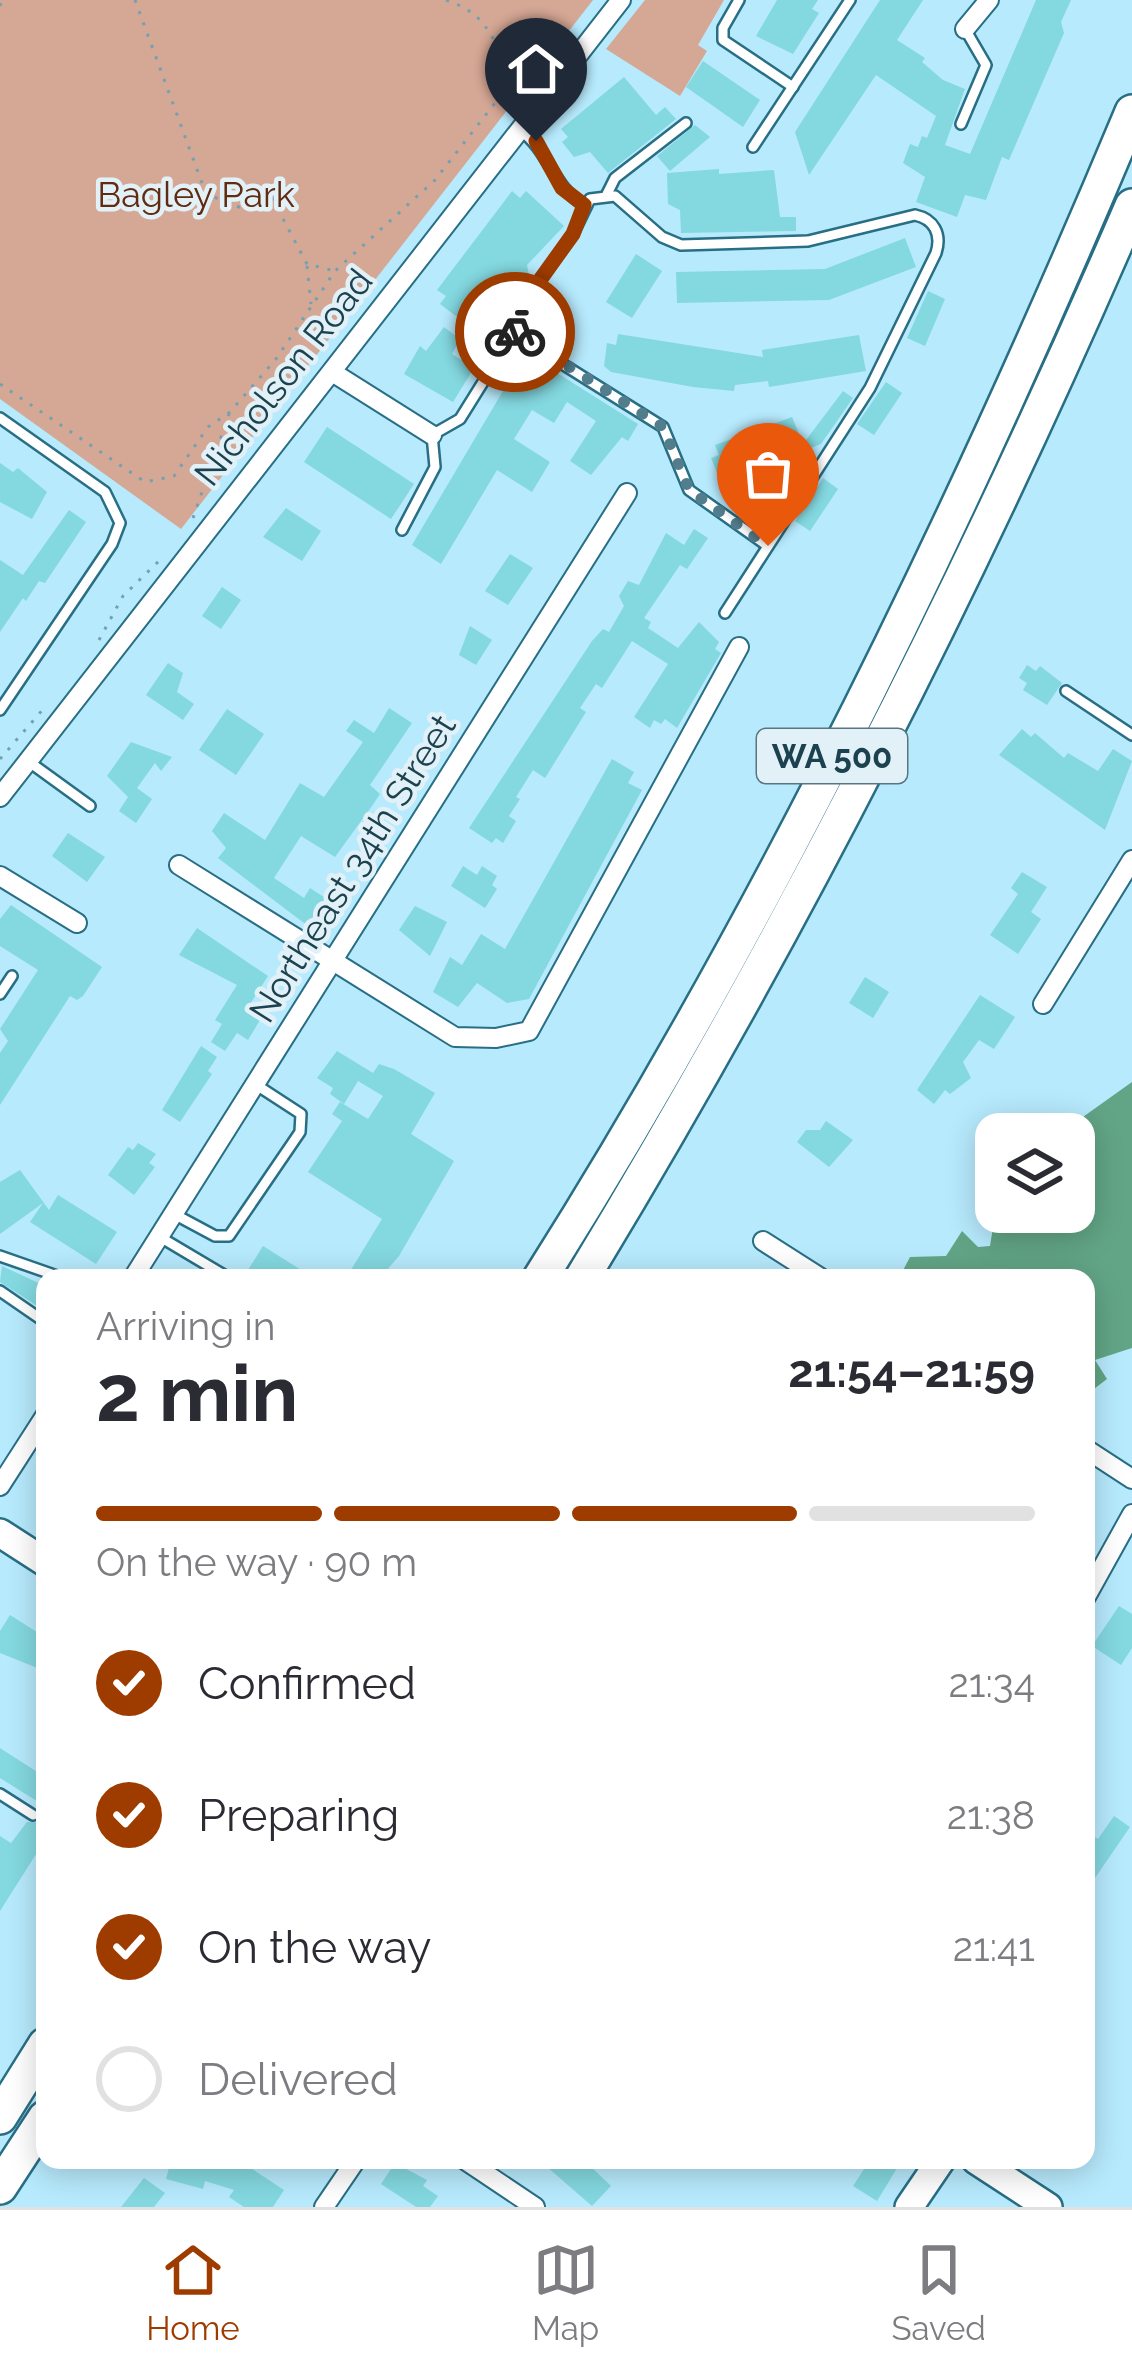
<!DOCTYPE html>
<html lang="en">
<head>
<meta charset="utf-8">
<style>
  :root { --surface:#fff; --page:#f2f2f3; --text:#2b2b33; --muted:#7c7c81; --line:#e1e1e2; --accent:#9e3c00 }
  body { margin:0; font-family:Raleway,sans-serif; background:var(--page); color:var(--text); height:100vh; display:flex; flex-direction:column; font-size:45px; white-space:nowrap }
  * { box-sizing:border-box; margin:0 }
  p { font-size:39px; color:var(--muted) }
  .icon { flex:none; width:66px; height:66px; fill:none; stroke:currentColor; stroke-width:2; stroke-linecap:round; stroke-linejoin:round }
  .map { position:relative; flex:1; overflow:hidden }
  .details { position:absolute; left:36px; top:1269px; width:1059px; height:900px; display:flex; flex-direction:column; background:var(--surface); border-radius:24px; box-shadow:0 6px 30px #0003 }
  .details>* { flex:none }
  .tools { position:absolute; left:975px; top:1113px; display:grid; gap:24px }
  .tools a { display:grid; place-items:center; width:120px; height:120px; border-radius:24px; background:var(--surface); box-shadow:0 6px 30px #0003; font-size:60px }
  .pin { position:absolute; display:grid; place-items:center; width:102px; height:102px; color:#fff; margin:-123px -51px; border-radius:50% 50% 50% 0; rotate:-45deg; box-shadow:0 0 12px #0007 }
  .pin .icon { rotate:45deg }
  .courier { position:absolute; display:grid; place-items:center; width:120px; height:120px; margin:-60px; border:9px solid #9e3c00; border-radius:50%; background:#fff; color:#222; box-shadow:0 3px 15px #0007 }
  .summary em { font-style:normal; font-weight:700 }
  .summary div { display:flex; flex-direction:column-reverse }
  .summary { display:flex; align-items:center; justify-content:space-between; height:204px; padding:0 60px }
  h1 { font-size:78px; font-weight:700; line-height:90px }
  .bar { display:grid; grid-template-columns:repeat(4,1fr); gap:18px 12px; align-content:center; height:144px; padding:0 60px }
  .bar i { height:15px; border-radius:9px; background:var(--line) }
  .bar .current { background:var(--accent) }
  .bar p { grid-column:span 4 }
  ol { padding:0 60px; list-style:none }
  li { display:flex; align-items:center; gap:36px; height:132px }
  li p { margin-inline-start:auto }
  li .icon { padding:12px; border-radius:50%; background:var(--accent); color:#fff; stroke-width:4 }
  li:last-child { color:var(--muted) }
  li i { width:66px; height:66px; border:6px solid var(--line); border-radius:50% }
  .tabs { display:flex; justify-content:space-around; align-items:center; height:168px; border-top:3px solid var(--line); background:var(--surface); font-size:33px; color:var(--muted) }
  .tabs a { display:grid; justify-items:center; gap:6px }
  .tabs .current { color:var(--accent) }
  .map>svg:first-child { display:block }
</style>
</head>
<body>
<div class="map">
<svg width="1132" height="2207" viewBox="0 0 1132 2207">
  <rect width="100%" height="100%" fill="#b7eafd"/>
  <!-- green -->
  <g fill="#d5a795">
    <path d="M0,0H593L181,529L0,399Z"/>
    <path d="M645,0H724L698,45L707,51L680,96L606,49Z"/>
  </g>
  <!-- water -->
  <path fill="#62a586" d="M1132,1082V1348L1095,1360L1107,1379L1090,1392L1086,1391V1278H899L910,1257L946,1256L962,1231L978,1247L990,1246L996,1209L1074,1212V1134H1059Z"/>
  <!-- building -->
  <g fill="#84d8e0">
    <path d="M777,0H818L812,9L819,13L793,54L756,36Z"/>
    <path d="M880,0H923L897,40L925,58L922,62L943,80L965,89L945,145L970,154L1036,0H1071L1061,22L1064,33L1009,160L1002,157L986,200L965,195L957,217L916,202L925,177L903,163L910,144L918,147L922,136L927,138L936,116L876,75L809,175L795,132Z"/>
    <path d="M703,61L760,100L743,127L686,87Z"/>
    <path d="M624,77L656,115L665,107L676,119L608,173L590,152L574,157L562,142L568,137L561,129Z"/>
    <path d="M695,125L710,137L670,171L657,156Z"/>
    <path d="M719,169V174L774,170L780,217H796V231L681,233L680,210L668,204L667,173Z"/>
    <path d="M512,191L520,198L526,191L564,226L527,265L530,280L492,327L468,311L461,320L440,304L446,296L437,290Z"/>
    <path d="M905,238L916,267L829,300L677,303L676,272L825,269Z"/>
    <path d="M636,254L662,271L632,318L606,302Z"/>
    <path d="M928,291L945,299L925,346L907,338Z"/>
    <path d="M444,327L460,339L452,354L474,368L453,402L404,374L420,346L426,351Z"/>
    <path d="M618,334L763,357L762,350L859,335L866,371L769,387L768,381L735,385L734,391L693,387L611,372L604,366L607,343L616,345Z"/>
    <path d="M546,366L638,424L628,441L622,437L591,475L570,461L596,421L567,402L554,423L532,410L514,439L550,462L532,492L497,470L441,564L412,545L510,379L529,391Z"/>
    <path d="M886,382L902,393L874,435L857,424Z"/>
    <path d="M843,391L853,398L821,444L721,483L711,458L719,455L715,445L792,417L803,444Z"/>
    <path d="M327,427L414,484L391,519L304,462Z"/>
    <path d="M0,463L13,472L18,468L47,492L32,519L0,502Z"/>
    <path d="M823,478L838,489L810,531L795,521Z"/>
    <path d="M286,508L321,531L302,561L263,537Z"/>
    <path d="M69,510L86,522L45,583L39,581L26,601L23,598L0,632V560L23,575Z"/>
    <path d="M694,529L708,538L687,569L680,565L644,618L651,622L648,628L678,648L699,622L719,642L715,649L721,653L677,728L665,719L661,724L654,720L650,728L634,717L668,664L632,641L602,688L596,684L580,708L586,712L545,778L533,770L516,797L520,799L509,816L516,821L503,843L496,838L492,843L469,828L592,641L603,629L609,632L624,606L619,596L628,581L639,585L666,533L684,545Z"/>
    <path d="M510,554L533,568L508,605L485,591Z"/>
    <path d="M222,587L241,600L221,629L202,616Z"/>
    <path d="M470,626L492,640L476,665L459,655Z"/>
    <path d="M168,663L183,673L177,692L194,704L183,720L146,695Z"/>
    <path d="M1027,665L1036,671L1040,666L1062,683L1047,705L1023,690L1027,683L1019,678Z"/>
    <path d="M389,708L412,723L370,785L380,794L372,806L335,857L301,836L274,878L304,898L310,888L327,899L311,924L304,923L218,858L226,848L212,831L224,813L265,840L300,783L324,797L363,742L346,731L354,720L374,733Z"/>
    <path d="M227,709L264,734L236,775L199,750Z"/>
    <path d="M1022,729L1031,737L1035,733L1064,758L1068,753L1098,771L1113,749L1132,761L1105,830L999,755Z"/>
    <path d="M131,742L172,757L161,771L155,763L137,788L152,799L136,823L119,811L128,797L107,776Z"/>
    <path d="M612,759L634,772L628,783L642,790L529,999L507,1003L477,983L458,1007L433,992L450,957L462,965L481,934L505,949Z"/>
    <path d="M68,833L105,857L87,882L52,856Z"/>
    <path d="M463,866L477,875L482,866L497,876L492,885L497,889L485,908L451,886Z"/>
    <path d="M1022,872L1047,887L1031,912L1041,919L1018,954L990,935L1018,894L1011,888Z"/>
    <path d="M11,905L102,967L83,996L77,1000L70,996L0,1105V1053L8,1041L0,1029L38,970L0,946V919Z"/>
    <path d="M415,906L447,922L430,956L399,930Z"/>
    <path d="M197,928L268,976L250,1004L263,1015L248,1040L237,1033L225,1051L211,1042L222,1024L215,1020L237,985L179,955Z"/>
    <path d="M865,977L889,992L873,1018L849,1003Z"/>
    <path d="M980,995L1015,1017L994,1049L979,1040L963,1062L971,1078L950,1094L945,1090L934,1104L917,1090Z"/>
    <path d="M201,1046L217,1057L208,1071L212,1074L180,1122L162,1110Z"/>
    <path d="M337,1051L373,1073L379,1064L394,1069L435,1093L411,1134L454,1161L399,1256L380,1278H346L382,1219L308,1172L342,1121L332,1114L340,1102L368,1119L383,1096L358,1081L344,1104L330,1094L333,1088L317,1078Z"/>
    <path d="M826,1121L853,1140L829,1167L797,1142L806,1130H820Z"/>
    <path d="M138,1143L156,1154L149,1163L155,1167L134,1195L108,1175L128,1147L133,1150Z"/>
    <path d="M20,1170L49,1210L58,1195L117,1232L96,1264L30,1222L43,1203L0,1234V1182Z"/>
    <path d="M263,1246L314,1278H261L248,1270Z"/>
    <path d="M2,1266L45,1286V1311L0,1282Z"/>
    <path d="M1119,1606L1132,1614V1648L1121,1665L1092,1646Z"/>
    <path d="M10,1615L40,1634L37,1640L45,1646V1671L0,1653V1631Z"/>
    <path d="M0,1748L45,1777V1840L0,1911V1836L11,1843L27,1822H38L42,1814L40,1803L0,1778Z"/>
    <path d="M1114,1816L1130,1827L1095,1878L1086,1872V1831L1098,1839Z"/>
    <path d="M171,2160L249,2167L284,2190L273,2207H244L229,2197L234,2190L205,2181L203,2189L166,2179Z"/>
    <path d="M539,2160H584L611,2186L592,2206Z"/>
    <path d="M870,2160H902L877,2201L853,2186Z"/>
    <path d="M395,2163L427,2180L423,2186L438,2196L430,2207H416L381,2184Z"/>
    <path d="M144,2178L165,2193L154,2207H121Z"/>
  </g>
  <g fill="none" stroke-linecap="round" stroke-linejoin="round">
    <defs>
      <g id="lane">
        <path d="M739,0L723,28V40L793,87"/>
        <path d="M961,124L986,65L965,29"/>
        <path d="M520,130C549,151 553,187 584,205"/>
        <path d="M753,147L850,0"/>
        <path d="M607,194L615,178L686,123"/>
        <path d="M0,418L105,492L120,523L112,544L0,710"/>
        <path d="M402,530L435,467L432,435L460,419L493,366"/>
        <path d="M725,613L870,388L936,253C942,234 934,219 915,215L808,241L681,245L662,237L615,196L590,199L573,234L515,316L516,335L663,427L689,490L768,546"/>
        <path d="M1066,691L1132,735"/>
        <path d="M28,761L90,806"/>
        <path d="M0,994L12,976"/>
        <path d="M174,1214L215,1236H229L300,1132L301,1114L255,1084"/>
        <path d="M160,1237L229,1278"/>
        <path d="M0,1256L63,1278"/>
        <path d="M0,1291L45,1322"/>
        <path d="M0,1794L33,1815"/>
      </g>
      <g id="street">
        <path d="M965,29L989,0"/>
        <path d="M332,372L432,435"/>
        <path d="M0,797L621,0"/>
        <path d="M179,865L455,1037L496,1038L529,1031L739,647"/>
        <path d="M0,876L77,923"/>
        <path d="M1043,1004L1132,860"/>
        <path d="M763,1241L821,1278"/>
        <path d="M133,1278L627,493"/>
        <path d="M1086,1449L1132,1479"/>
        <path d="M0,1486L45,1416"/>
        <path d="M1086,1597L1132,1514"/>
        <path d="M465,2160L535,2207"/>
        <path d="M324,2207L356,2160"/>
      </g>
      <g id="secondary">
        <path d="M0,1533L45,1562"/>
        <path d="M976,2160L1048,2207"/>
        <path d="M909,2207L941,2160"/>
      </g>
      <g id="highway">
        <path d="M540,1278C770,915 966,509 1132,112"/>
        <path d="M582,1278C791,934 973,575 1132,206"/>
        <path d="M0,2117L45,2045"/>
        <path d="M0,2187L45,2118"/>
      </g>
    </defs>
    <!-- lane casing -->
    <use href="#lane" stroke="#286e85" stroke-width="14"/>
    <!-- street casing -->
    <use href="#street" stroke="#286e85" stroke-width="22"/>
    <!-- secondary casing -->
    <use href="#secondary" stroke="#286e85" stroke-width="32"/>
    <!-- highway casing -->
    <use href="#highway" stroke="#286e85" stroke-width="38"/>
    <!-- path -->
    <g stroke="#74a1b1" stroke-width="3" stroke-dasharray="3 9" stroke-linecap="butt">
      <path d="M135,0L206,194L239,207L272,198L307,264L335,271"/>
      <path d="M446,0C475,10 486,23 499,50L528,58"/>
      <path d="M0,6L2,0"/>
      <path d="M499,52L502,84"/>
      <path d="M307,266L311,304"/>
      <path d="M0,384L145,482L174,476L208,427L230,412L276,359L335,271L435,180L530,58L557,52"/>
      <path d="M193,518L229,414"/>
      <path d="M99,640L123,596L162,558"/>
      <path d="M0,759L45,707"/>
    </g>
    <!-- lane -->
    <use href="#lane" stroke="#fff" stroke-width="9"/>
    <!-- street -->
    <use href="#street" stroke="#fff" stroke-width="18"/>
    <!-- secondary -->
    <use href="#secondary" stroke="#fff" stroke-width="27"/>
    <!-- highway -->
    <use href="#highway" stroke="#fff" stroke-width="33"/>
  </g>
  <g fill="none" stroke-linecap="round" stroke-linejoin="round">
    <!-- done -->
    <path stroke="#527d8c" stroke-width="12" stroke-dasharray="0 21.6" d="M515,332L663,427L689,490L768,546"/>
    <!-- route -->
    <path stroke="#9e3c00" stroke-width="15" d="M515,332L514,316L573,234L584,205L562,188L536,141"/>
  </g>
  <g text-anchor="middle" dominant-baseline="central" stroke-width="9" stroke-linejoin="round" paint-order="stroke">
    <!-- shield labels -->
    <rect fill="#e1f1f7" stroke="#577681" stroke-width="3" x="757" y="729" width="150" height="54" rx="9"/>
    <g font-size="33" font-weight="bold" fill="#1c424f">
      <text x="832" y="756">WA 500</text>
    </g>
    <!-- park labels -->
    <g font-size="36" fill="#622a0f" stroke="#e1f1f7">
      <text x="196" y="194">Bagley Park</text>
    </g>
    <!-- street labels -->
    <g font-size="36" fill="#1c424f" stroke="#e1f1f7">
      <text transform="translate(283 377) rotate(-52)">Nicholson Road</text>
      <text transform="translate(352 868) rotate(-58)">Northeast 34th Street</text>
    </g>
  </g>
</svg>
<div class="tools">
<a><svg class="icon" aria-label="layers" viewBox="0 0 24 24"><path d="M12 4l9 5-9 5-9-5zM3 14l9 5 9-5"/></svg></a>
</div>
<div class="pin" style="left:768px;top:546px;background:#ea580c"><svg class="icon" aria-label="bag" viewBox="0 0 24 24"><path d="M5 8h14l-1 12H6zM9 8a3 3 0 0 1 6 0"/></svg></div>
<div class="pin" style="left:536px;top:141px;background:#1f2937"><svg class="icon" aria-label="home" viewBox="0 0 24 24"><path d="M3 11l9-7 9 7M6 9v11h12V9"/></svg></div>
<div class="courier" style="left:515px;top:332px"><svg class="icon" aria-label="bike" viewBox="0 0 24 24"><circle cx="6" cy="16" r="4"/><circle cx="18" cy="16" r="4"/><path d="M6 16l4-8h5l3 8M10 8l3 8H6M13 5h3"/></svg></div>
<section class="details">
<div class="summary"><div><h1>2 min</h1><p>Arriving in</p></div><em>21:54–21:59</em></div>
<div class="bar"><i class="current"></i><i class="current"></i><i class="current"></i><i></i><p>On the way · 90 m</p></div>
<ol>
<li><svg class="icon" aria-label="check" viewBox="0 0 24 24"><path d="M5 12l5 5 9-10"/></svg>Confirmed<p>21:34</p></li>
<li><svg class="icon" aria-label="check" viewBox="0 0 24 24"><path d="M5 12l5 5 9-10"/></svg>Preparing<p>21:38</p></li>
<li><svg class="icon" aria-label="check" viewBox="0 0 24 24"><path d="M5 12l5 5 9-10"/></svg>On the way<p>21:41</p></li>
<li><i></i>Delivered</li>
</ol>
</section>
</div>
<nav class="tabs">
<a class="current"><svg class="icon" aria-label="home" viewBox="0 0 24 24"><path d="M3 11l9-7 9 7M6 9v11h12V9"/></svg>Home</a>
<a><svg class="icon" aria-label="map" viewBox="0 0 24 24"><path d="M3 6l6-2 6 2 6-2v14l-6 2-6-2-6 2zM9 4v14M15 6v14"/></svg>Map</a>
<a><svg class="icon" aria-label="saved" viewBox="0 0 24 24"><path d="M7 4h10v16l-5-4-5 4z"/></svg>Saved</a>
</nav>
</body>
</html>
